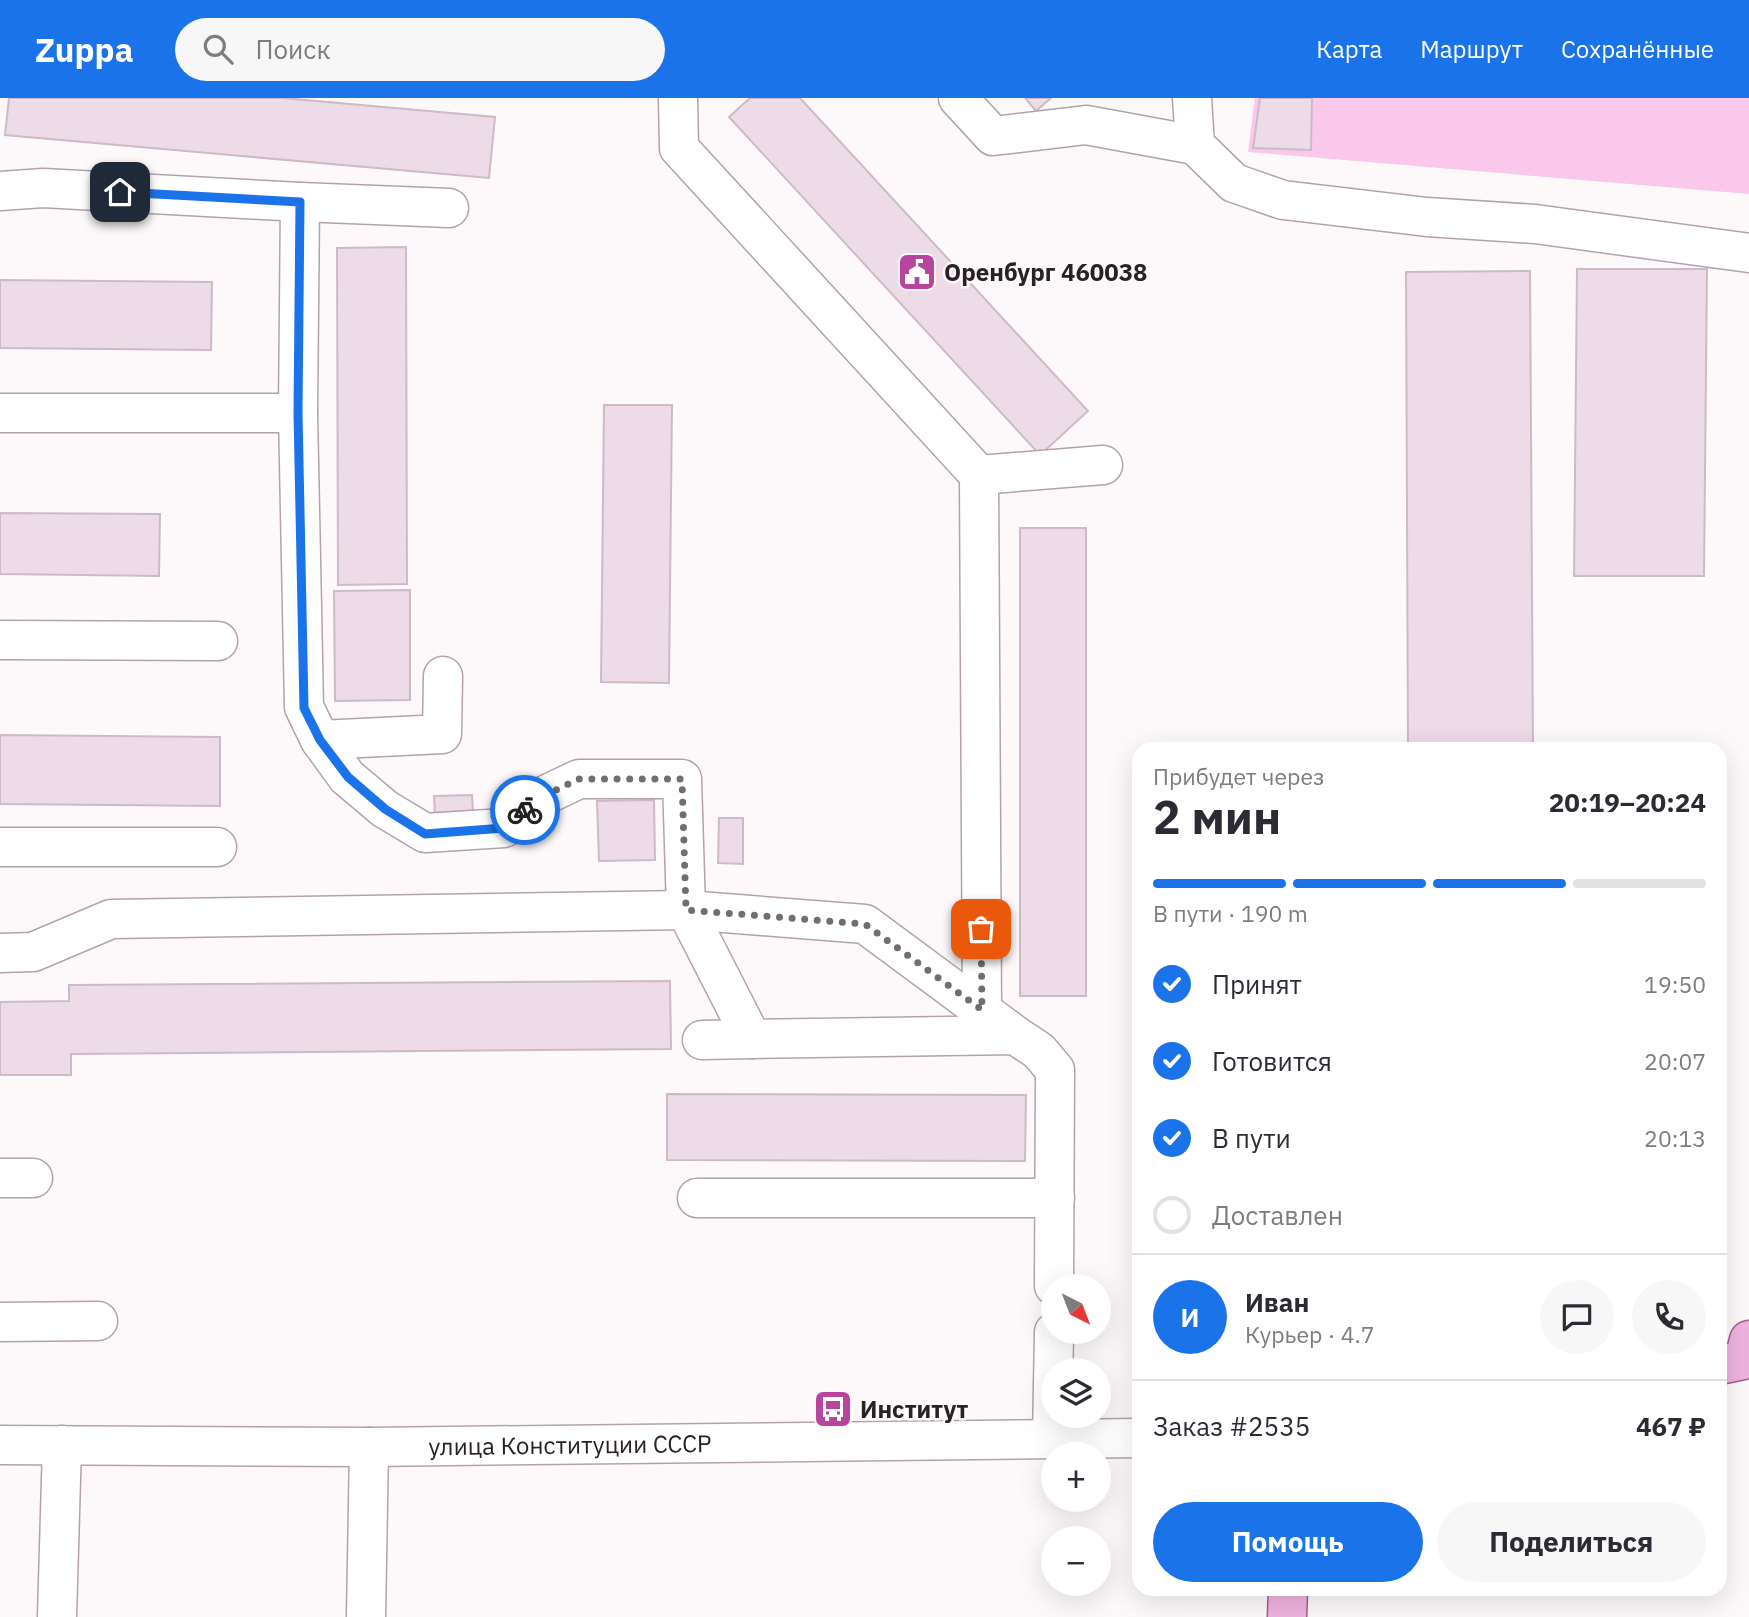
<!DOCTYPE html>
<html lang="ru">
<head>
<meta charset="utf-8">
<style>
  :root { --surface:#fff; --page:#f7f7f7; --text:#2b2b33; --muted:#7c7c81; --line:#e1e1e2; --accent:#1a73e8 }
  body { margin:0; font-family:"IBM Plex Sans",sans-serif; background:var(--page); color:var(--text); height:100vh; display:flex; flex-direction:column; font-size:26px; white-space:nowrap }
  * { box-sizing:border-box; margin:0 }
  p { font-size:23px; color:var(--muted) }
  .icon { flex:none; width:38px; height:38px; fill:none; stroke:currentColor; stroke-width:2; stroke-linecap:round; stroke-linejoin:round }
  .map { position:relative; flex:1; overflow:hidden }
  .drawer { position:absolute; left:1132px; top:644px; width:595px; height:854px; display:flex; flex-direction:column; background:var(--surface); border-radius:21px; box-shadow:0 7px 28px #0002 }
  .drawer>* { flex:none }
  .needle { width:46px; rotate:138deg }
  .fabs { position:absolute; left:1041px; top:1176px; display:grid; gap:14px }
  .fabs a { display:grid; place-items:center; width:70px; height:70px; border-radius:50%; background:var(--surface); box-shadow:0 7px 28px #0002; font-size:35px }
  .pin { position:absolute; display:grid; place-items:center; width:60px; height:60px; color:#fff; margin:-30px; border-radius:14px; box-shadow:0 4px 10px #0006 }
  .courier { position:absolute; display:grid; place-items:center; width:70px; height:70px; margin:-35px; border:5px solid #1a73e8; border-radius:50%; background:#fff; color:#222; box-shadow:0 2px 9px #0007 }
  .headline em { font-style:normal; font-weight:700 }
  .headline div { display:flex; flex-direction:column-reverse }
  .headline { display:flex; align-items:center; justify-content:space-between; height:119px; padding:0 21px }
  h1 { font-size:46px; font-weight:700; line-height:52px }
  .bar { display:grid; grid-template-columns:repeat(4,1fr); gap:10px 7px; align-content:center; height:84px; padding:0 21px }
  .bar i { height:9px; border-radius:5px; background:var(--line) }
  .bar .selected { background:var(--accent) }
  .bar p { grid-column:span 4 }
  .line { display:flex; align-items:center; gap:18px; padding:0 21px; border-top:2px solid var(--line) }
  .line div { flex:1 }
  .round { display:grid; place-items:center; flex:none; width:74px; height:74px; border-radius:37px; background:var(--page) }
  ol { padding:0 21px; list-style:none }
  li { display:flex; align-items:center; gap:21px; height:77px }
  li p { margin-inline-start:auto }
  li .icon { padding:7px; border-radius:50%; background:var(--accent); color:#fff; stroke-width:4 }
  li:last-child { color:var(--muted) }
  li i { width:38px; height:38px; border:4px solid var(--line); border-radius:50% }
  .primary-button { display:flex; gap:14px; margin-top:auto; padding:14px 21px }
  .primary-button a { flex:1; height:80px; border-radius:42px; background:var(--accent); color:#fff; font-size:28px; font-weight:700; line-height:80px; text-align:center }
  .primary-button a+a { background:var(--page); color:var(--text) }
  header { display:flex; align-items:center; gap:42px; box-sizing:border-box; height:98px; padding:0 35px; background:var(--accent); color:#fff }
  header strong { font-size:33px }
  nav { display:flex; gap:38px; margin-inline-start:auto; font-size:24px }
  .search { width:490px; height:63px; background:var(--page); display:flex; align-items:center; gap:18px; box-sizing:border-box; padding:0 24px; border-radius:38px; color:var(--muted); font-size:26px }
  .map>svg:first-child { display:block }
</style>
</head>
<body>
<header>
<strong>Zuppa</strong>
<div class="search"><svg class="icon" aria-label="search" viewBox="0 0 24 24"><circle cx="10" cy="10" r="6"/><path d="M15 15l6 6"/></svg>Поиск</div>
<nav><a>Карта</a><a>Маршрут</a><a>Сохранённые</a></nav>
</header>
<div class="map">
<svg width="1749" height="1519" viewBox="0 0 1749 1519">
  <rect width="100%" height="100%" fill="#fdf9fb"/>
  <!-- green -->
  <path fill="#f9c8ea" d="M1255,0H1749V96L1248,54Z"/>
  <!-- building -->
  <g fill="#eddbe7" stroke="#ccbbc6" stroke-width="2">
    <path d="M9,0H283L495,19L489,80L5,37Z"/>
    <path d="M750,0H800L1088,313L1040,357L729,19Z"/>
    <path d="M1025,0H1051L1036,13Z"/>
    <path d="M1260,0H1312L1311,52L1253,50Z"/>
    <path d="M406,149L407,486L338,487L337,150Z"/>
    <path d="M1577,171H1707L1704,478H1574Z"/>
    <path d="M1530,173L1533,651H1408L1406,174Z"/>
    <path d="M0,182L212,184L211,252L0,250Z"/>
    <path d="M604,307H672L669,585L601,584Z"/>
    <path d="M0,415L160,416L159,478L0,476Z"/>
    <rect x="1020" y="430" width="66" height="468"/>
    <path d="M410,492V602L335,603L334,493Z"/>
    <path d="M0,637L220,639V708L0,706Z"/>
    <path d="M472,697L473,714L435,716L434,698Z"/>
    <path d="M654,702L655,762L599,763L597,703Z"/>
    <path d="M719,720H743V766L718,765Z"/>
    <path d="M670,883L671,951L71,956V977H0V904L69,903V887Z"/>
    <path d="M667,996L1026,997L1025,1063L667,1062Z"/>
  </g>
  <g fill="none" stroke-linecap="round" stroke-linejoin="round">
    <defs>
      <g id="minor">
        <path d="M678,0L679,50L979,377L982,912"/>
        <path d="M958,0L993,38L1086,27L1195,47"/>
        <path d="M1192,0L1195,47L1234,85L1283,102L1427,119L1535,126L1749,155"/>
        <path d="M0,93L43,90L300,104L298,315L304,609L320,642L347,679L385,711L425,735L504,730L539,700L579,681H682L686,812L752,941L1015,937L1039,953L1055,972L1054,1188"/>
        <path d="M300,104L449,110"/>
        <path d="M0,315H298"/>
        <path d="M979,377L1103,367"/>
        <path d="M0,542L218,543"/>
        <path d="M320,642L442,636L443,578"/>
        <path d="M0,749H217"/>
        <path d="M0,855L33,854L111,821L686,812L865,826L1015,937"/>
        <path d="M702,942L752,941"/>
        <path d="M0,1080H33"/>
        <path d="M697,1100H1055"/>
        <path d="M0,1224L98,1223"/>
        <path d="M1052,1341L1054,1234"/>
        <path id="s1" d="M0,1347L369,1349L1139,1340"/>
        <path d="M57,1519L62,1347"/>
        <path d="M366,1519L369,1349"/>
      </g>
      <g id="major">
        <path d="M1720,1267L1744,1262L1749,1242"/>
        <path d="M1287,1519L1288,1491"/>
      </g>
    </defs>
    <!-- minor casing -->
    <use href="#minor" stroke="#b3a2ae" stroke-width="41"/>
    <!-- major casing -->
    <use href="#major" stroke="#a25f90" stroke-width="41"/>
    <!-- minor -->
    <use href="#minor" stroke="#fff" stroke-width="38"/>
    <!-- major -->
    <use href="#major" stroke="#efb3df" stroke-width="38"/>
  </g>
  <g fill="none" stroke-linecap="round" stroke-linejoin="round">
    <!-- done -->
    <path stroke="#736d71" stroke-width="7" stroke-dasharray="0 12.6" d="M525,712L539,700L579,681H682L686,812L865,826L982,912L981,831"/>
    <!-- route -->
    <path stroke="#1a73e8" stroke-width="9" d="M120,94L300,104L298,315L304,610L320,642L348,679L385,711L425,736L504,730L525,712"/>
  </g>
  <!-- icons -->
  <defs>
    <symbol id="civic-square" viewBox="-11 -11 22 22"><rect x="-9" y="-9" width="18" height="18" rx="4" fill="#b9449d" stroke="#fdf9fb"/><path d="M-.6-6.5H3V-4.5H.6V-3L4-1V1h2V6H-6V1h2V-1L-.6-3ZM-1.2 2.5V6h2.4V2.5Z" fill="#fff"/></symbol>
    <symbol id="bus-square" viewBox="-11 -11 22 22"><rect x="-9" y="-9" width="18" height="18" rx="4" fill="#b9449d" stroke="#fdf9fb"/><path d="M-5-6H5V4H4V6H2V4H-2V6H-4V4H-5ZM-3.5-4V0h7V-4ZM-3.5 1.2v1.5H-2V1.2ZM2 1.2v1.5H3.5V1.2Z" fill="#fff"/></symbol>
  </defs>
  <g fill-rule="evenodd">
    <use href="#civic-square" x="895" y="152" width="44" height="44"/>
    <use href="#bus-square" x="811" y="1289" width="44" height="44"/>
  </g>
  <g text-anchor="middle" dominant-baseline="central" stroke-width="5" stroke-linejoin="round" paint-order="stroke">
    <!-- poi labels -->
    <g font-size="24" font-weight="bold" fill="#282126" stroke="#fdf9fb" text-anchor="start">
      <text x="944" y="174">Оренбург 460038</text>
      <text x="860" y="1311">Институт</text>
    </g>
    <!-- street labels -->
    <g font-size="24" fill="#282126" stroke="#fdf9fb">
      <text stroke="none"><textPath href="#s1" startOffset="570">улица Конституции СССР</textPath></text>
    </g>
  </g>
</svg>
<div class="fabs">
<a><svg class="needle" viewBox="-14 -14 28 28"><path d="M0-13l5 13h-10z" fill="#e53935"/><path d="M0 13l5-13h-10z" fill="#7c7c81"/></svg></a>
<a><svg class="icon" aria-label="layers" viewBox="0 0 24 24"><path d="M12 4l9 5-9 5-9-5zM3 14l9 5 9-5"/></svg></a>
<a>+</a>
<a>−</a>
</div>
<div class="pin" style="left:981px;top:831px;background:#ea580c"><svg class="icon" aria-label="bag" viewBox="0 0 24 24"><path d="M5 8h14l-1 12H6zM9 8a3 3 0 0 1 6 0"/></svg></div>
<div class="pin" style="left:120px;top:94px;background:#1f2937"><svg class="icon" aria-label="home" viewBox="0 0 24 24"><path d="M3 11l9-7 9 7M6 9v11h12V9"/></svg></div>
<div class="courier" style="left:525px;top:712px"><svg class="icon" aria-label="bike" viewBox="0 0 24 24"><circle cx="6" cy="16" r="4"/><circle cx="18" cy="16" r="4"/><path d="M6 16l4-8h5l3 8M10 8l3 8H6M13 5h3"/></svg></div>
<section class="drawer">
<div class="headline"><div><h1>2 мин</h1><p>Прибудет через</p></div><em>20:19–20:24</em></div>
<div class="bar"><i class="selected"></i><i class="selected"></i><i class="selected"></i><i></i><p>В пути · 190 m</p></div>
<ol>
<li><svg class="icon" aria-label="check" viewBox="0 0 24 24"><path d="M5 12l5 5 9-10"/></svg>Принят<p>19:50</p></li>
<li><svg class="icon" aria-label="check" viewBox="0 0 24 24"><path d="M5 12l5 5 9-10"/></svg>Готовится<p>20:07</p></li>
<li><svg class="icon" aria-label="check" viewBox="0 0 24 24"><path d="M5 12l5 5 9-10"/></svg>В пути<p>20:13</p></li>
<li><i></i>Доставлен</li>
</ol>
<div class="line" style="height:126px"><b class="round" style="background:var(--accent);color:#fff">И</b><div><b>Иван</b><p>Курьер · 4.7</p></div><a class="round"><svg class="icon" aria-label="chat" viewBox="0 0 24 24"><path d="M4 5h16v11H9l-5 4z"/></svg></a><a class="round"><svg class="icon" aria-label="phone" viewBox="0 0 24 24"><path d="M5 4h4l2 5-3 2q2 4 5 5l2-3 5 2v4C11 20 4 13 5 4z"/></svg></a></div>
<div class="line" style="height:91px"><div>Заказ #2535</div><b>467 ₽</b></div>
<div class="primary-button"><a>Помощь</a><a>Поделиться</a></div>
</section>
</div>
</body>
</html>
